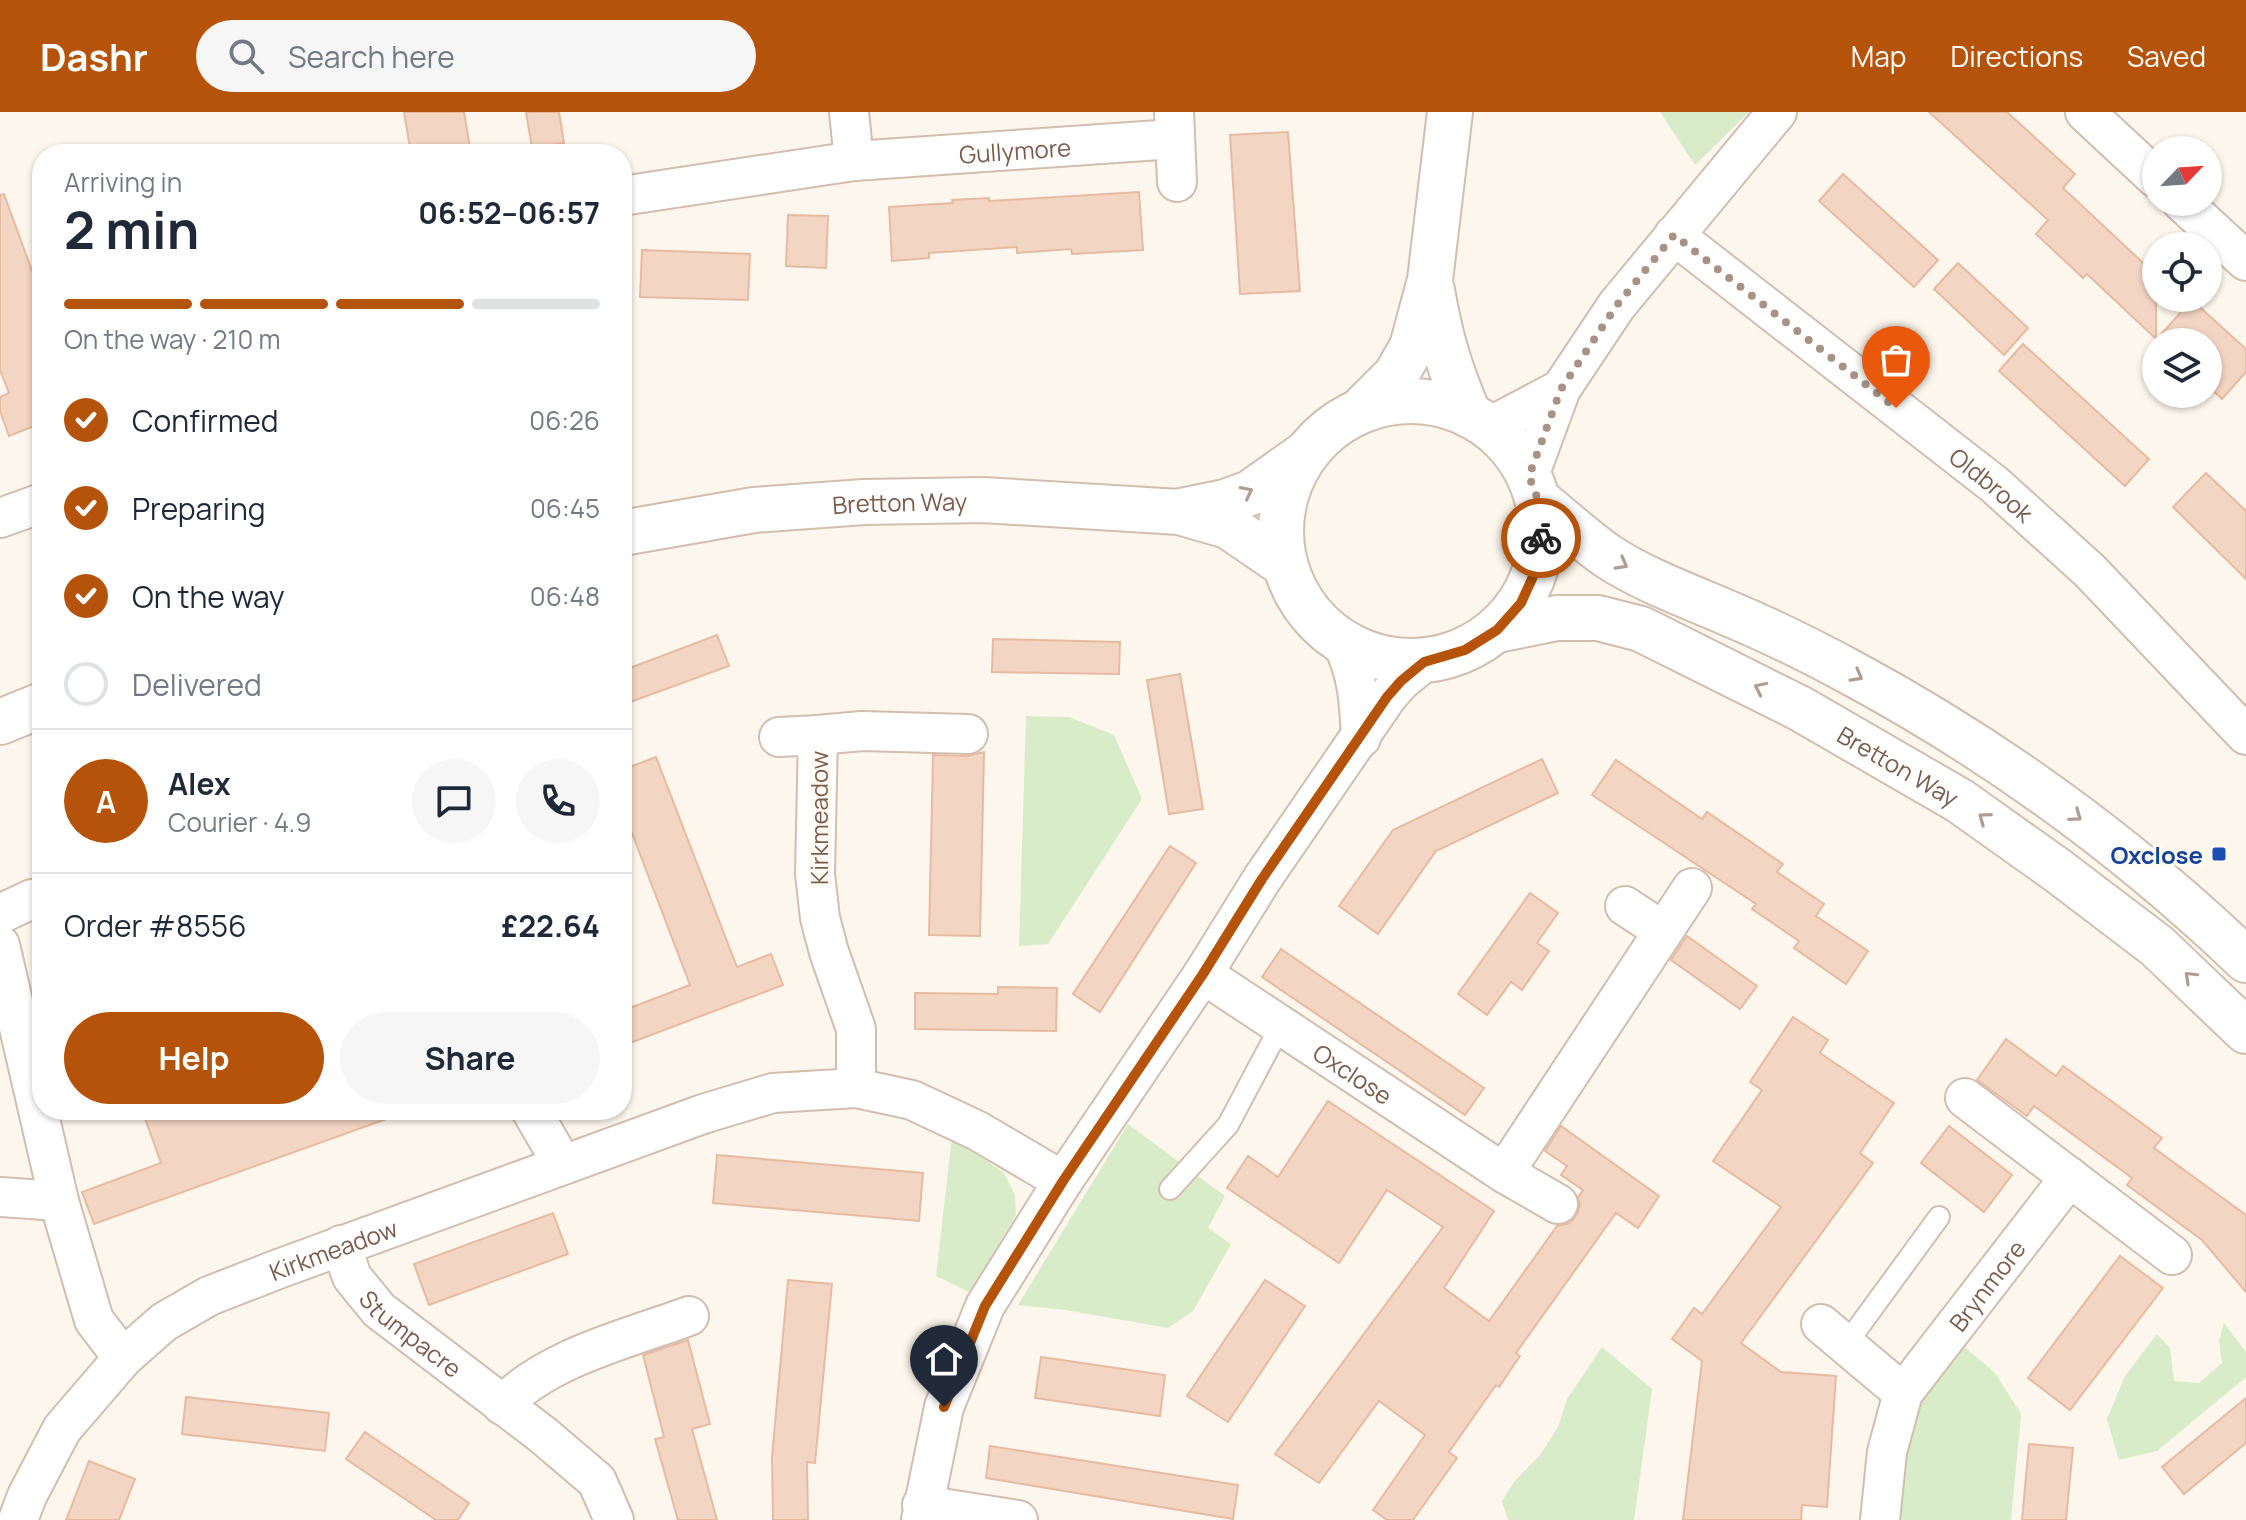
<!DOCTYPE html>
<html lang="en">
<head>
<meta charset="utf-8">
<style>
  :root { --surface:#fff; --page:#f6f6f7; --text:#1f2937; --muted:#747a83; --line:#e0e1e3; --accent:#b45309 }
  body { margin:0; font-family:Manrope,sans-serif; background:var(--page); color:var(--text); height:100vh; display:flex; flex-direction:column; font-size:30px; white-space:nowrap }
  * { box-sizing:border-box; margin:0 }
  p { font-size:26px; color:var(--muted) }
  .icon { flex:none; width:44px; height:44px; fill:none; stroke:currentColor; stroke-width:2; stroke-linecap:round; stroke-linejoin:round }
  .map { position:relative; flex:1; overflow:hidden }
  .drawer { position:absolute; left:32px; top:32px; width:600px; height:976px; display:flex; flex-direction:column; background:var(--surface); border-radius:32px; box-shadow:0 2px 6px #0004 }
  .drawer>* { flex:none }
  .needle { width:52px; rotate:65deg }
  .tools { position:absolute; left:2142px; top:24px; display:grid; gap:16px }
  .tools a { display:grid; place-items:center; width:80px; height:80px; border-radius:50%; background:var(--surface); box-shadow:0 2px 6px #0004; font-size:40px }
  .pin { position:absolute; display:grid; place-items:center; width:68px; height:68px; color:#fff; margin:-82px -34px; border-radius:50% 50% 50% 0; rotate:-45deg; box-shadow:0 0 8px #0007 }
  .pin .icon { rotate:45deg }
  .courier { position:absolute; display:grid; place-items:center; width:80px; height:80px; margin:-40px; border:6px solid #b45309; border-radius:50%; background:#fff; color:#222; box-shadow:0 2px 10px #0007 }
  .overview em { font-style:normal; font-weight:700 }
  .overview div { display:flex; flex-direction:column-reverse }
  .overview { display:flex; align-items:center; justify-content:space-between; height:136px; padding:0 32px }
  h1 { font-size:52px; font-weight:700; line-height:60px }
  .bar { display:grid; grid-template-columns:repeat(4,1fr); gap:12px 8px; align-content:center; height:96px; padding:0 32px }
  .bar i { height:10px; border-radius:6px; background:var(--line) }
  .bar .current { background:var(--accent) }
  .bar p { grid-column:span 4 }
  .line { display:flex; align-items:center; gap:20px; padding:0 32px; border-top:2px solid var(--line) }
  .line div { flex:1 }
  .round { display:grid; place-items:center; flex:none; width:84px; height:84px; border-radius:42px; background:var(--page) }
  ol { padding:0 32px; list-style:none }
  li { display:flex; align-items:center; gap:24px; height:88px }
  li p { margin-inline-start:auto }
  li .icon { padding:8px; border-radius:50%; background:var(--accent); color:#fff; stroke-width:4 }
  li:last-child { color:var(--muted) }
  li i { width:44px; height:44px; border:4px solid var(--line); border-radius:50% }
  .action { display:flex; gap:16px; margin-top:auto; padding:16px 32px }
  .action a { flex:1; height:92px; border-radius:48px; background:var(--accent); color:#fff; font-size:32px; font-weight:700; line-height:92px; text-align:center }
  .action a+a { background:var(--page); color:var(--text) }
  header { display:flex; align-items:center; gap:48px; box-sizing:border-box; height:112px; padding:0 40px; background:var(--accent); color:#fff }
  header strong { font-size:38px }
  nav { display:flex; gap:44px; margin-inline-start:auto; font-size:28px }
  .search { width:560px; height:72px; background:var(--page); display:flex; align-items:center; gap:20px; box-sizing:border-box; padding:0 28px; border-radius:44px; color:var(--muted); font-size:30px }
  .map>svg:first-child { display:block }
</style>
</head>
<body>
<header>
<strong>Dashr</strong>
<div class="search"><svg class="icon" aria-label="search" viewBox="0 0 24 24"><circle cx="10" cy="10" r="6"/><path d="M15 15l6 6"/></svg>Search here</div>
<nav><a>Map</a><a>Directions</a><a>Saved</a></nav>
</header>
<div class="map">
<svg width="2246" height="1408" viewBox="0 0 2246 1408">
  <rect width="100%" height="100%" fill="#fdf6ec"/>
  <!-- green -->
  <g fill="#d8ecc9">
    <path d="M1660,0H1749L1695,53Z"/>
    <path d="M1026,604L1069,605L1114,623L1142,687L1048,832L1019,834Z"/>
    <path d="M1128,1012L1225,1084L1208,1116L1231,1132L1193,1199L1168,1216L1065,1198L1018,1193Z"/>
    <path d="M952,1025L1004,1061L1015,1083L1016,1103L971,1181L936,1164Z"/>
    <path d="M2224,1211L2246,1240V1265L2157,1339L2119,1348L2107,1307L2125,1264L2157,1222L2170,1236L2174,1269L2199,1271L2222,1251L2219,1228Z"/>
    <path d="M1960,1231L1995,1261L2021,1302L2011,1408H1900L1909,1293Z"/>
    <path d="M1602,1235L1652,1277L1634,1408H1508L1502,1389L1514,1370L1540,1343L1558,1315L1567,1287Z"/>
  </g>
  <!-- building -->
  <g fill="#f3d5c3" stroke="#e6bba3" stroke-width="2">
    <path d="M404,0H464L471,42H411Z"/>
    <path d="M526,0H559L564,31L532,36Z"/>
    <path d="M1929,0H2007L2075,62L2063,76L2156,163V227L2087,162L2083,166L2036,122L2048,108Z"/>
    <path d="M1288,20L1300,179L1240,182L1230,23Z"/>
    <path d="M1843,62L1938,148L1914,175L1819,89Z"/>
    <path d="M1139,80L1143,138L1072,142L1071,137L1017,141V135L929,141V146L892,149L889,95L953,91L952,88L989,86V89Z"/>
    <path d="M4,82L42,186V311L9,324L0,299V285L9,281L0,258V83Z"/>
    <path d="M788,103L828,104L826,156L786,154Z"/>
    <path d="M642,138L750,142L748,188L640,185Z"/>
    <path d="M1958,151L2028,216L2004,243L1934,177Z"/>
    <path d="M2192,188L2246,237V260L2222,287L2208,274V230H2154Z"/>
    <path d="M2023,232L2149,347L2125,374L1999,259Z"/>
    <path d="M2206,361L2246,399V467L2173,395Z"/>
    <path d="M717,523L729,554L622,593V559Z"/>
    <path d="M993,527L1120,530L1119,562L992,560Z"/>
    <path d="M1180,562L1203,697L1169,702L1147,568Z"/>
    <path d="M984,640L980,824L929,823L933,643L967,644Z"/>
    <path d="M656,645L737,855L771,842L783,873L622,934V899L690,873L622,695V658Z"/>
    <path d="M1542,647L1558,681L1436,739L1378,822L1339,794L1393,718Z"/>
    <path d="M1616,648L1702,707L1707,700L1783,752L1777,760L1824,792L1816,804L1868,839L1846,872L1794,836L1799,829L1752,797L1756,792L1592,683Z"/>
    <path d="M1170,734L1196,751L1100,900L1073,882Z"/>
    <path d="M1530,781L1558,801L1537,831L1549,839L1522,878L1511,870L1487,903L1458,882Z"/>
    <path d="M1687,824L1757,874L1740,897L1671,848Z"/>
    <path d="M1281,837L1484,976L1465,1003L1262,865Z"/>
    <path d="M998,875L1057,876L1056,919L915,917V881L998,882Z"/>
    <path d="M1793,905L1828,928L1820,941L1894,991L1860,1041L1873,1051L1741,1231L1781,1260L1836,1264L1827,1395L1802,1393L1801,1408H1683L1702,1249L1672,1227L1694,1196L1702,1202L1781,1095L1713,1049L1762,978L1750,970Z"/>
    <path d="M2006,927L2056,964L2063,954L2162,1026L2154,1036L2246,1103V1180L2202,1128L2127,1073L2132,1066L2034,994L2027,1004L1977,968Z"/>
    <path d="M1328,989L1494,1099L1444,1176L1489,1209L1557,1114L1570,1111L1577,1102L1580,1093L1578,1085L1583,1078L1561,1063L1567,1054L1545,1039L1561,1014L1659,1084L1638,1116L1616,1101L1516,1241L1520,1244L1499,1275L1496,1273L1449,1340L1457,1346L1413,1408H1387L1373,1398L1425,1323L1379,1289L1319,1371L1275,1342L1443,1115L1387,1078L1339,1151L1227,1076L1248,1044L1278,1065Z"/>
    <path d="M142,998H399L400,1002L94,1112L82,1080L161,1051Z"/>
    <path d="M1949,1014L2012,1063L1984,1100L1921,1051Z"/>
    <path d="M717,1043L923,1061L919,1109L713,1091Z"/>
    <path d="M553,1101L568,1142L429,1193L414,1152Z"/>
    <path d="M2120,1144L2163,1176L2070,1298L2028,1266Z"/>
    <path d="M788,1168L832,1172L815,1351L807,1350L808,1408H773L772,1345Z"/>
    <path d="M1265,1168L1305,1194L1228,1310L1187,1284Z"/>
    <path d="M688,1228L710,1312L692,1317L717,1408H678L655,1327L664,1325L643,1243Z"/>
    <path d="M1041,1245L1165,1263L1160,1304L1035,1286Z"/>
    <path d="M186,1285L329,1301L325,1339L182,1322Z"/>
    <path d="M2246,1286V1331L2184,1382L2162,1355Z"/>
    <path d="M365,1320L469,1391L458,1408H436L346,1347Z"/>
    <path d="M2029,1332L2073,1336L2066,1408H2022Z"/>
    <path d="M990,1334L1238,1373L1233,1407L986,1366Z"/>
    <path d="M89,1349L135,1367L119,1408H66Z"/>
  </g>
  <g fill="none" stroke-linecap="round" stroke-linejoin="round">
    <defs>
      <g id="service">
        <path d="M1170,1077L1228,1013L1281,913"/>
        <path d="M1847,1231L1939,1105"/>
      </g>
      <g id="minor">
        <path d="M849,0L854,49"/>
        <path d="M1174,0L1177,70"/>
        <path d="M2085,0L2156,66"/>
        <path id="s1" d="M622,84L854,49L1174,27"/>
        <path d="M2182,90L2246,149"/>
        <path id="s2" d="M1674,123L1995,373L2090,459L2246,623"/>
        <path d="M1489,315L1561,277"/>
        <path d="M1529,364L1561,277L1617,193L1777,0"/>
        <path d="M0,406L42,391"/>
        <path d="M1342,530C1358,564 1359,588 1361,626"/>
        <path d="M818,623L862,619L968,622"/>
        <path d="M779,625L818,623L815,762L820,806L829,840L856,917V976"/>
        <path d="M1625,794L1663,819"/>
        <path d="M0,802L32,787"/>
        <path d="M0,833L59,1089L94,1208L123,1246"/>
        <path id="s3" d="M1203,862L1504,1061L1558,1092"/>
        <path d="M1965,986L2172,1143"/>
        <path d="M531,998L553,1036L559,1054"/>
        <path d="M1504,1061L1692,776"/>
        <path d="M0,1085L59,1089"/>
        <path id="s4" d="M341,1133L352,1165L379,1198L543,1323L597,1369L614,1408"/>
        <path d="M1821,1212L1903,1281"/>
        <path d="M502,1293C549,1245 627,1227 689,1204"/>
        <path d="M922,1393L1018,1408"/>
        <path id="s5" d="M18,1408L27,1384L62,1317L123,1246L164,1210L209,1184L281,1156L703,1002L773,981L856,976L912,988L978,1019L1063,1069"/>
        <path d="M921,1408L944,1295L985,1194L1063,1069L1203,862L1262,767L1387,585L1401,569L1424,550"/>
        <path id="s6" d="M1880,1408L1887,1340L1903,1281L2070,1065"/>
      </g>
      <g id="tertiary">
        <path d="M1432,178C1440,226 1450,258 1469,303"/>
        <circle cx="1411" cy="419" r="130"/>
        <path d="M1360,299L1396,263L1412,235L1430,168L1450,0"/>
        <path d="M1538,388C1562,407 1584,428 1609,445C1646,469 1689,484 1730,502C1771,519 1811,539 1850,560C1995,638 2128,735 2246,848"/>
        <path d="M1181,399L1225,390L1250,381L1305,342"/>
        <path id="s7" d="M622,421L754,398L864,390L983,388L1179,400L1228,414L1285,453"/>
        <path id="s8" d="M1497,518L1557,506H1598L1641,517L1801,597L1960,689L2057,758L2157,834L2246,919"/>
        <path d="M0,610L42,593"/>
      </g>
    </defs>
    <!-- service casing -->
    <use href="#service" stroke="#d1beb0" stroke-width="24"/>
    <!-- minor casing -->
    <use href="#minor" stroke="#d1beb0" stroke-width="42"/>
    <!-- tertiary casing -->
    <use href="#tertiary" stroke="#d1beb0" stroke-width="48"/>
    <!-- service -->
    <use href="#service" stroke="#fff" stroke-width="20"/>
    <!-- minor -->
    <use href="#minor" stroke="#fff" stroke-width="38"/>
    <!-- tertiary -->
    <use href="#tertiary" stroke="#fff" stroke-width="44"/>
  </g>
  <!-- one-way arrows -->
  <defs><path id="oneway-chevron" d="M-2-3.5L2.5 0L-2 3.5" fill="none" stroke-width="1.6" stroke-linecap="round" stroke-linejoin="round" transform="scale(2)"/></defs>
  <g stroke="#af9d94">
    <use href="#oneway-chevron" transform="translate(1247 380) rotate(-27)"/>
    <use href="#oneway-chevron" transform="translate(1622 452) rotate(29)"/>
    <use href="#oneway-chevron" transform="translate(1857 564) rotate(29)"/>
    <use href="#oneway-chevron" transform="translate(1760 576) rotate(-154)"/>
    <use href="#oneway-chevron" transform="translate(2076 704) rotate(36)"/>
    <use href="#oneway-chevron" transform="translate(1984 706) rotate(-144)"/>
    <use href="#oneway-chevron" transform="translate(2190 865) rotate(-136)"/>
  </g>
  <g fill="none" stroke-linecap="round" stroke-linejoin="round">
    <!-- done -->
    <path stroke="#a89285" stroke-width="8" stroke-dasharray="0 14.4" d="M1541,426L1538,388L1529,364L1561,277L1617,193L1674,123L1896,296"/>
    <!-- route -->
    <path stroke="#b45309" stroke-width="10" d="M944,1295L985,1194L1063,1069L1203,862L1262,767L1387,585L1401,569L1424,550L1465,538L1497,518L1521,491L1536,458L1541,426"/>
  </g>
  <!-- markers -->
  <rect fill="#1a4fb4" stroke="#fffaf3" stroke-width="3" x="2211" y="734" width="16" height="16" rx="4"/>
  <g text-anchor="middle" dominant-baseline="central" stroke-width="7" stroke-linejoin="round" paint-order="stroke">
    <!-- street labels -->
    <g font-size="24" fill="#7a5c4d" stroke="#fffaf3">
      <text stroke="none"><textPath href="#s1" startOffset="396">Gullymore</textPath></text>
      <text stroke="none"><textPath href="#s2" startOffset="404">Oldbrook</textPath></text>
      <text stroke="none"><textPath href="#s7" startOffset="280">Bretton Way</textPath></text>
      <text stroke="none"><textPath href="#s8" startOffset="438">Bretton Way</textPath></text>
      <text transform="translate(818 706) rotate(-90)">Kirkmeadow</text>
      <text stroke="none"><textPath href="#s3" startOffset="180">Oxclose</textPath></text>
      <text stroke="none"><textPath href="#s5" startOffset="434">Kirkmeadow</textPath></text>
      <text stroke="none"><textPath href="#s6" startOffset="266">Brynmore</textPath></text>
      <text stroke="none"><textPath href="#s4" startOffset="116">Stumpacre</textPath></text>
    </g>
    <!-- transit labels -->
    <g font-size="24" font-weight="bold" fill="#164399" stroke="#fffaf3" text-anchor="end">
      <text x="2203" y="742">Oxclose</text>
    </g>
  </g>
</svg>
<div class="tools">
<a><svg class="needle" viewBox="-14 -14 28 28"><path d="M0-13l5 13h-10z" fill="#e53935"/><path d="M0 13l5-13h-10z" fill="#747a83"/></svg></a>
<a><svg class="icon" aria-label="locate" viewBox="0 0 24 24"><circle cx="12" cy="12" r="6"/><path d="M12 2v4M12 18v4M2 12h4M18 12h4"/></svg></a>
<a><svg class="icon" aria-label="layers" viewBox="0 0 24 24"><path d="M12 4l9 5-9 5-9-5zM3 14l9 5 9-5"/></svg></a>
</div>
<div class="pin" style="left:1896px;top:296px;background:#ea580c"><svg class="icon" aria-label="bag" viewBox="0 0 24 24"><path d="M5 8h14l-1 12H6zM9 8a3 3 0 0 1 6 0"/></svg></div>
<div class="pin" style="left:944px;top:1295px;background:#1f2937"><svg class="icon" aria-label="home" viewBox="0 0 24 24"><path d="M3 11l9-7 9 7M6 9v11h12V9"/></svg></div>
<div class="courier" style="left:1541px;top:426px"><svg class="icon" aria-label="bike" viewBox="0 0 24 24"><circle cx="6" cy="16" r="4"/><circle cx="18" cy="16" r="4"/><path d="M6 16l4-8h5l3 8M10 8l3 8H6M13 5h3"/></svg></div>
<section class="drawer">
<div class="overview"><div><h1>2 min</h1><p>Arriving in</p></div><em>06:52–06:57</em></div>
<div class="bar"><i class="current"></i><i class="current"></i><i class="current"></i><i></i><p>On the way · 210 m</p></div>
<ol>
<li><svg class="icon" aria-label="check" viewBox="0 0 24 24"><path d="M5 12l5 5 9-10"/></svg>Confirmed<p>06:26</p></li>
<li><svg class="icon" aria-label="check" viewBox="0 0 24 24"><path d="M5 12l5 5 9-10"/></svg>Preparing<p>06:45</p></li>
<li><svg class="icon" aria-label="check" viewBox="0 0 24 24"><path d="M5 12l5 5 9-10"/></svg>On the way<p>06:48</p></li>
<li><i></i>Delivered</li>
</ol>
<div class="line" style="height:144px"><b class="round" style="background:var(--accent);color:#fff">A</b><div><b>Alex</b><p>Courier · 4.9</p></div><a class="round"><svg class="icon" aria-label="chat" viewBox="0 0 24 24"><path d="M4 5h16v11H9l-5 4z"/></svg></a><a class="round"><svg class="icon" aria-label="phone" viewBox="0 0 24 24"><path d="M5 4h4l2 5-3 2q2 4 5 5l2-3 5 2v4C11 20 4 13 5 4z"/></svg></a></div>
<div class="line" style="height:104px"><div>Order #8556</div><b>£22.64</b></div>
<div class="action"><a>Help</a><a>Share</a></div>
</section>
</div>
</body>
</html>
